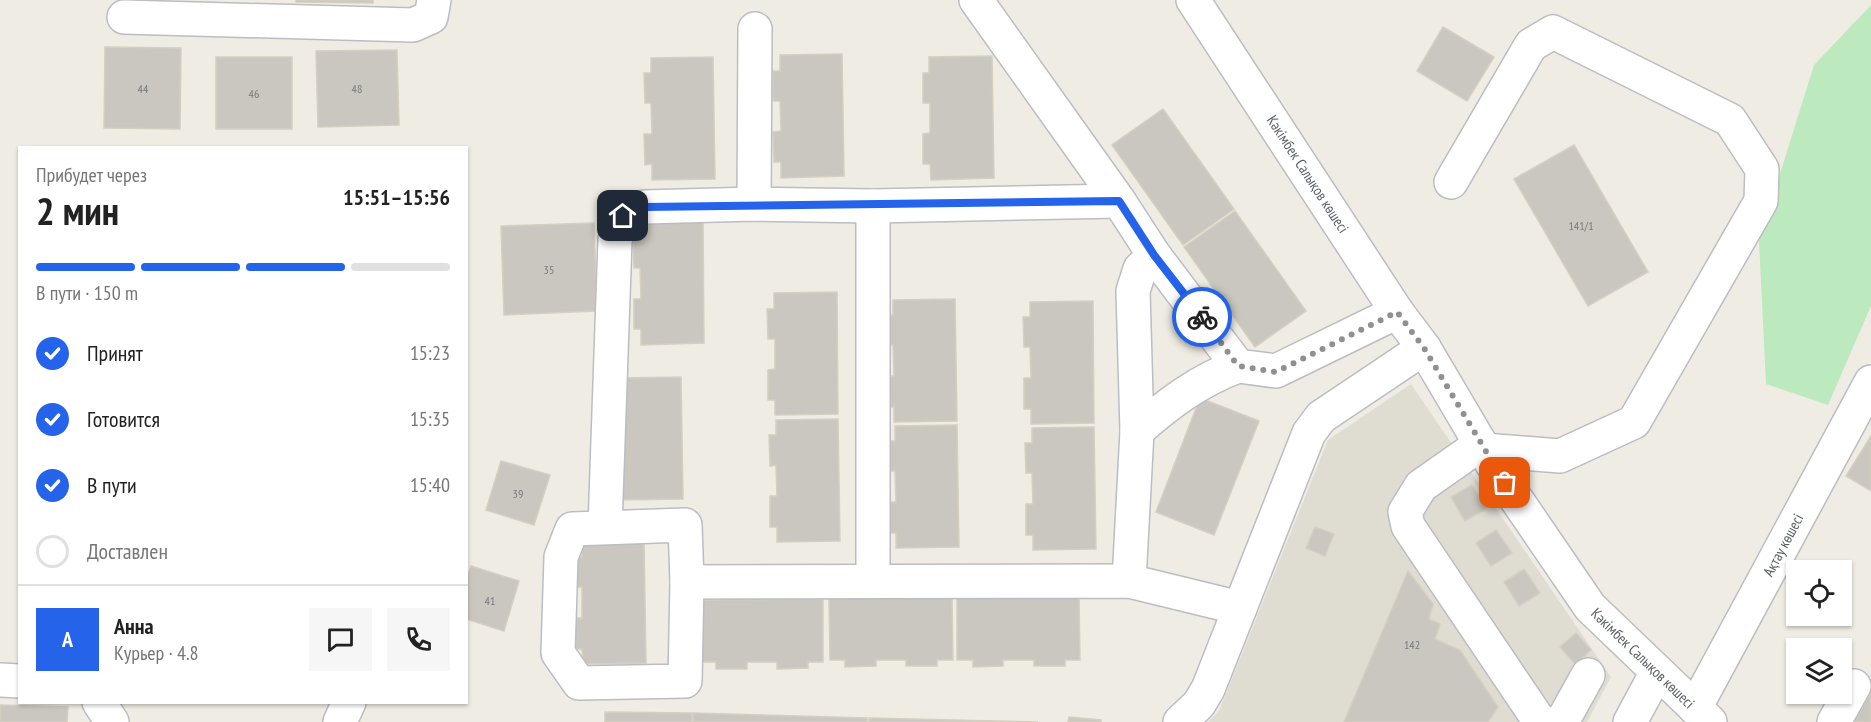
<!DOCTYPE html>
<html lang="ru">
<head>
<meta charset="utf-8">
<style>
  :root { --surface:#fff; --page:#f6f6f6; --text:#222; --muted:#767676; --line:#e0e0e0; --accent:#2563eb }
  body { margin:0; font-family:"PT Sans Narrow",sans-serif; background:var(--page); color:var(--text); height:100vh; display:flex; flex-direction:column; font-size:22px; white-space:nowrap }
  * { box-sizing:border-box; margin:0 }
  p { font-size:20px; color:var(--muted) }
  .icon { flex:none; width:33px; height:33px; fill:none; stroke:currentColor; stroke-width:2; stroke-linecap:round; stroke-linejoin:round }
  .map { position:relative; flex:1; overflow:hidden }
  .drawer { position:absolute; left:18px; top:146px; width:450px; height:558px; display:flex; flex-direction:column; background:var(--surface); border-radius:0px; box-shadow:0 2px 4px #0004 }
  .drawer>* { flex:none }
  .buttons { position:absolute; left:1786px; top:560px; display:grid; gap:12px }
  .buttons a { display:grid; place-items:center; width:66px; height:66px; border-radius:0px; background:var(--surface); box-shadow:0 2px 4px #0004; font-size:30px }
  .pin { position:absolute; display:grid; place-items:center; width:51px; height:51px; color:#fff; margin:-26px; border-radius:12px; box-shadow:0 3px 9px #0006 }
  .courier { position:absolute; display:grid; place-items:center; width:60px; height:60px; margin:-30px; border:4px solid #2563eb; border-radius:50%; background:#fff; color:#222; box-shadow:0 2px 8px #0007 }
  .head em { font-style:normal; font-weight:700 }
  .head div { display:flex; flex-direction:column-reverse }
  .head { display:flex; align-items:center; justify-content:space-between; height:102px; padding:0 18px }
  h1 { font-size:39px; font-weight:700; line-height:45px }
  .bar { display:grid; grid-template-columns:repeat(4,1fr); gap:9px 6px; align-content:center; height:72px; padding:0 18px }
  .bar i { height:8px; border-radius:4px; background:var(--line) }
  .bar .active { background:var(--accent) }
  .bar p { grid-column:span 4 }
  .line { display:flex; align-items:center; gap:15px; padding:0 18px; border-top:2px solid var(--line) }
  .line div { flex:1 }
  .round { display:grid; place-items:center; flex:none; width:63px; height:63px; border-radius:0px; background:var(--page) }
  ol { padding:0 18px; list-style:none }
  li { display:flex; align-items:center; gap:18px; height:66px }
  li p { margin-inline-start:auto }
  li .icon { padding:6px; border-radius:50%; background:var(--accent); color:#fff; stroke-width:4 }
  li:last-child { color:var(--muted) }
  li i { width:33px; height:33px; border:3px solid var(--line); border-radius:50% }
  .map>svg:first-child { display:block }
</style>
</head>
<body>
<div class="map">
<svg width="1871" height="722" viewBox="0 0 1871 722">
  <rect width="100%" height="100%" fill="#efede3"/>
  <!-- education -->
  <path fill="#dfdcd2" d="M1411,384L1611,677L1587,722H1208L1219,711L1328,440Z"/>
  <!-- green -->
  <path fill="#bde9bf" d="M1871,5V306L1828,405L1766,384L1759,241L1814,65Z"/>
  <!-- building -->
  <g fill="#cac7c0" stroke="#d4cfc1" stroke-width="1.5">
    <path d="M296,0H373V3L296,2Z"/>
    <path d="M1443,27L1494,57L1467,101L1417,71Z"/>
    <path d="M105,47L181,48L180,129L104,128Z"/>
    <path d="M397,50L399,125L318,127L316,51Z"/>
    <path d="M842,54L844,176L781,178V162H774L773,132L781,131L780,101H773V71H780V55Z"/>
    <path d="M992,56L994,178L931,180L930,164H923V134L930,133V103H923V73H929V57Z"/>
    <rect x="216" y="57" width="76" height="72"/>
    <path d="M713,57L715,179L652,180V164L645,165L644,134H652L651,103H645L644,73H651V58Z"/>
    <path d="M1163,109L1234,209L1183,245L1112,145Z"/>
    <path d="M1574,145L1648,272L1588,306L1514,179Z"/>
    <path d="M1235,211L1306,311L1255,347L1184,247Z"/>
    <path d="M703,221L704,343L641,345V329H634V299H641L640,268H634L633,238H640V222Z"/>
    <path d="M594,223L597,311L504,315L501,226Z"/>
    <path d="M837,292L838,414L775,415V400H768V370L775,369V339H768L767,309H774V293Z"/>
    <path d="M955,299L957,421L894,422V407H887V376H894L893,345H887L886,315H893V300Z"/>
    <path d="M1093,301L1094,423L1031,424V409H1024V378H1031L1030,347H1024L1023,317H1030V302Z"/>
    <path d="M681,377L683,499L620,500L619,378Z"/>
    <path d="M1200,398L1259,421L1214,535L1156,512Z"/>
    <path d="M838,419L840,541L777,542V527H770V496H777L776,465L770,466L769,435H776V420Z"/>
    <path d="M957,425L959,547L896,548V533H889V502H896L895,471H889L888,441H895V426Z"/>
    <path d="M1094,427L1096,549L1033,550V535H1026V504H1033L1032,473H1026L1025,443H1032V428Z"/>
    <path d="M1871,436V491L1846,476Z"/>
    <path d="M501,461L550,475L534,525L486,510Z"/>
    <path d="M1472,485L1486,509L1465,521L1451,497Z"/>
    <path d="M1315,527L1334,534L1325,556L1306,548Z"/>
    <path d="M1496,530L1512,553L1491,566L1476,543Z"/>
    <path d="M644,541L646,663L583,664L582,649H576L575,618H582V587H575V557H582V542Z"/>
    <path d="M471,566L519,581L504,631L466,619V580Z"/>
    <path d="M1524,569L1540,593L1519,606L1504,582Z"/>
    <path d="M1408,571L1433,604L1429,619L1440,624L1435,639L1460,650L1498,707L1488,722H1344Z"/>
    <path d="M952,596L953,660H937V666H906V660H876V666L845,667V660H830L829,598Z"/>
    <path d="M1079,596L1080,660H1065V666H1034V660H1003V666L973,667V660H957V598Z"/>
    <path d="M823,599V662H808V668L777,669V662H747V669H716V662H701L700,600Z"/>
    <path d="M1576,633L1591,650L1575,664L1560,647Z"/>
    <path d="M1871,692V722H1854Z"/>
    <path d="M0,705L68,707L67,722H0Z"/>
    <path d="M605,712L692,713V722H605Z"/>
    <path d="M693,713L867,718V722H693Z"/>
    <path d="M1069,717L1101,720V722H1068Z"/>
    <path d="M869,718L1038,722H869Z"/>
  </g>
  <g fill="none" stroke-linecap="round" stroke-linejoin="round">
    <defs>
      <g id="minor">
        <path d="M976,0L1119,201"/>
        <path d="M1193,0L1397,312L1424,348L1493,465L1590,607L1710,722"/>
        <path d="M124,17L413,25L431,17L434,0"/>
        <path d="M1451,182L1531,45L1553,32L1730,120L1762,169L1761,201L1634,422L1560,456L1484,450"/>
        <path d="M754,204L755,29"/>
        <path d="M873,206L1119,201L1154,255L1238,366L1276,371L1397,312"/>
        <path d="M1137,431C1169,403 1198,381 1238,366"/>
        <path d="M1481,444L1421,486L1405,512L1408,526L1538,719L1543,722"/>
        <path d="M685,525L687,582L685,681L579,683L558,653L561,557L572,529Z"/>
        <path d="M605,527L615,240L623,216L644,207L754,204L873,206V579"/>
        <path d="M1129,581L1137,431L1133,291L1140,269L1154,255"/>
        <path d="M687,582L1129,581L1240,608"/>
        <path d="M0,680L20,681"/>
        <path d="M99,702L112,722"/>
        <path d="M1695,708L1871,382"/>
        <path d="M340,722L349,702"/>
        <path d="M1180,722L1199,704L1208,689L1309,433L1321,417L1424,348"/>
        <path d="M1562,722L1588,675"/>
        <path d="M1630,722L1657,672"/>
        <path d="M1834,722L1854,686"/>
      </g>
    </defs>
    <!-- minor casing -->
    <use href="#minor" stroke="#bbbdc3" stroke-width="36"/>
    <!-- minor -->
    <use href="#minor" stroke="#fff" stroke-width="33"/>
  </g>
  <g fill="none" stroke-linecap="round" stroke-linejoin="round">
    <!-- done -->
    <path stroke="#8f9191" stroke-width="6" stroke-dasharray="0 10.8" d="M1202,317L1238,366L1276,372L1397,312L1424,348L1505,483"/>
    <!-- route -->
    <path stroke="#2563eb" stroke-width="8" d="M623,216L644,207L1119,201L1154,255L1202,317"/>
  </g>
  <g text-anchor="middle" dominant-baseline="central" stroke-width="4.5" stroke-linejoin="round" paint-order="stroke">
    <!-- number labels -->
    <g font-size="12" fill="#77797c">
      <text x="143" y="88">44</text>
      <text x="357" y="88">48</text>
      <text x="254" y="93">46</text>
      <text x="1581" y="225">141/1</text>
      <text x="549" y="269">35</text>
      <text x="518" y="493">39</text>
      <text x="490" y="600">41</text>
      <text x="1412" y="644">142</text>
    </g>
    <!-- street labels -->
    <g font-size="15" fill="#5b5f65" stroke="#fff">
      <text transform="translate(1308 174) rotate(57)">Кәкімбек Салықов көшесі</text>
      <text transform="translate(1783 545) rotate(-62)">Ақтау көшесі</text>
      <text transform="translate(1643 658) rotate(44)">Кәкімбек Салықов көшесі</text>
    </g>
  </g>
</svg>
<div class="buttons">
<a><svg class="icon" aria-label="locate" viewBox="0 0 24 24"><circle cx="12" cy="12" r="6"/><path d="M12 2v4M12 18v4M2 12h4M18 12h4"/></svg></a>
<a><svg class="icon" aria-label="layers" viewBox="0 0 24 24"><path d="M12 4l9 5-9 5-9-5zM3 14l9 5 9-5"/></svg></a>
</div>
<div class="pin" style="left:1505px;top:483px;background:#ea580c"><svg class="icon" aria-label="bag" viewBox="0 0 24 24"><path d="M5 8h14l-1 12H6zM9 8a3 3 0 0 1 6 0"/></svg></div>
<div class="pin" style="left:623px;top:216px;background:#1f2937"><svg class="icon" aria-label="home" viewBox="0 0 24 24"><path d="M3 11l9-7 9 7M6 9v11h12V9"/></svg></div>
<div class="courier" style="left:1202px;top:317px"><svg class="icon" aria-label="bike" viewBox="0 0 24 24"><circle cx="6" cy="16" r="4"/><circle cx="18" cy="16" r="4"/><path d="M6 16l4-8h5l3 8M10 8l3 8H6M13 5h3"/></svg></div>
<section class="drawer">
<div class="head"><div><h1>2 мин</h1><p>Прибудет через</p></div><em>15:51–15:56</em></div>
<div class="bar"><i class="active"></i><i class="active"></i><i class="active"></i><i></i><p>В пути · 150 m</p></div>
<ol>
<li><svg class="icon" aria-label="check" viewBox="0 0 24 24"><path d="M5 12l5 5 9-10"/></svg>Принят<p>15:23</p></li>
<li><svg class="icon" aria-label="check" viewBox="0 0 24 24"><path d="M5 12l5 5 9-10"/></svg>Готовится<p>15:35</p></li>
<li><svg class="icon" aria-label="check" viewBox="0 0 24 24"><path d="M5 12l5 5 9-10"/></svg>В пути<p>15:40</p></li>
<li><i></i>Доставлен</li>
</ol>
<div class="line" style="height:108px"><b class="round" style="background:var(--accent);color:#fff">А</b><div><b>Анна</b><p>Курьер · 4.8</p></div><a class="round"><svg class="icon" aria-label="chat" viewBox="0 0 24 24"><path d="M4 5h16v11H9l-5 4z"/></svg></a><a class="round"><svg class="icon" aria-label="phone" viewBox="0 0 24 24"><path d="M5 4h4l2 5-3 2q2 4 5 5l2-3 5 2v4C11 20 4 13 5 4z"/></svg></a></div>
</section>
</div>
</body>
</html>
